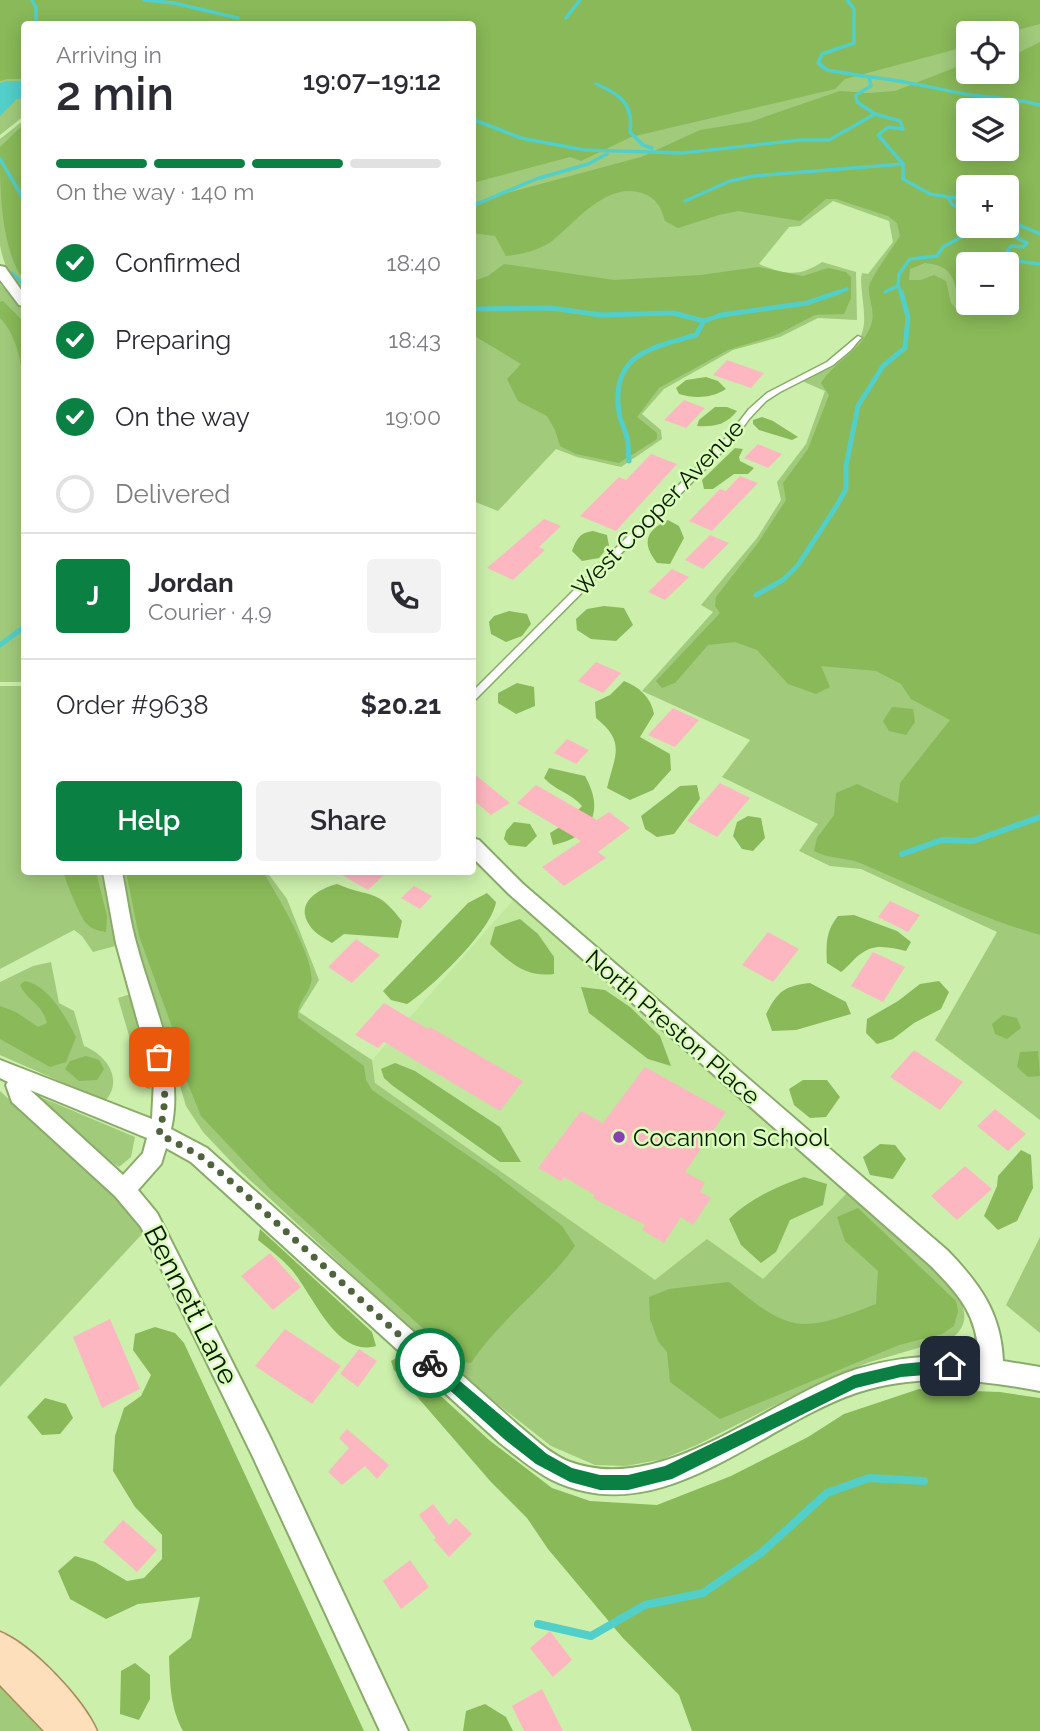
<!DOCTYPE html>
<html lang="en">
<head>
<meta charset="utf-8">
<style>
  :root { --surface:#fff; --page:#f2f2f3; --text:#2b2b33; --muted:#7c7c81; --line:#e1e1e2; --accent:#0b8043 }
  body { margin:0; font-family:Raleway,sans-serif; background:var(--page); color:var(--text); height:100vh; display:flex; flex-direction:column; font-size:26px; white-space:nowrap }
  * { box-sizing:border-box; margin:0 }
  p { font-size:23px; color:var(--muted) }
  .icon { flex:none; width:38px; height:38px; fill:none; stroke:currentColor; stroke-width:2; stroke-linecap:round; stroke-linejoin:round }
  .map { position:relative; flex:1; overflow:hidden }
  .side { position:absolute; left:21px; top:21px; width:455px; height:854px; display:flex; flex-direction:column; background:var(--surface); border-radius:7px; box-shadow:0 4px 18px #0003 }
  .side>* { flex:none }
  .controls { position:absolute; left:956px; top:21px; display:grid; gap:14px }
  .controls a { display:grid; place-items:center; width:63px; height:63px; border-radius:7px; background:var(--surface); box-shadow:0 4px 18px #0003; font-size:35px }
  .pin { position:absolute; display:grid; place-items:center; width:60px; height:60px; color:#fff; margin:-30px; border-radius:14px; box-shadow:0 4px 10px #0006 }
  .courier { position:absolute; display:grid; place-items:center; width:70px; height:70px; margin:-35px; border:5px solid #0b8043; border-radius:50%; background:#fff; color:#222; box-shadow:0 2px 9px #0007 }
  .overview em { font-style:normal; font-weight:600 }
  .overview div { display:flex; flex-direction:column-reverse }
  .overview { display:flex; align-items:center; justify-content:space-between; height:119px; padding:0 35px }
  h1 { font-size:46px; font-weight:600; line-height:52px }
  .bar { display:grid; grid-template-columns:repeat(4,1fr); gap:10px 7px; align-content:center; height:84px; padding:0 35px }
  .bar i { height:9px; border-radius:5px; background:var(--line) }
  .bar .current { background:var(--accent) }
  .bar p { grid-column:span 4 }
  .line { display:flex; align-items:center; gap:18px; padding:0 35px; border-top:2px solid var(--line) }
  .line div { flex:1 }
  .round { display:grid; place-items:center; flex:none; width:74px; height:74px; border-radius:7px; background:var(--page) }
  ol { padding:0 35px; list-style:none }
  li { display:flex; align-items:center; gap:21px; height:77px }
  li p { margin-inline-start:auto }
  li .icon { padding:7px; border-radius:50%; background:var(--accent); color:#fff; stroke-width:4 }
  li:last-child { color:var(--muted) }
  li i { width:38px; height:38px; border:4px solid var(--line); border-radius:50% }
  .action { display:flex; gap:14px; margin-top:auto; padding:14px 35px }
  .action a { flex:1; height:80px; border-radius:7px; background:var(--accent); color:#fff; font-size:28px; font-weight:600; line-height:80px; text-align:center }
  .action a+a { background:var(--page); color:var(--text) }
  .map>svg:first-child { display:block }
</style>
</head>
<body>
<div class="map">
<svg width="1040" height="1731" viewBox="0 0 1040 1731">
  <rect width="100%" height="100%" fill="#ccf0ac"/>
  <!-- built -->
  <path fill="#c1e89d" d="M515,898L849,1191L762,1280L655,1281L375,1083L372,1060Z"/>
  <!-- green -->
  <g fill="#a1ca7b" fill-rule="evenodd">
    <path d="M0,0H1040V1120L935,1040L997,932L861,869L830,866L799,851L818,824L722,777L750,740L642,691L713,612L701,605L757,538L781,500L777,482L806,444L825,391L802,381C826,371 862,353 864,323C865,308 861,293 861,278L862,273L868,274L893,242L889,221L833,201L800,226L789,227L759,264C785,274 798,278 822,262L856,272L857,320L818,318L780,337L733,350L664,389L642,414L661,430L662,439L621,467L577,457L556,449L498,511L473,501L472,24H24V116L0,135ZM968,33H1006V72H968ZM968,110H1006V149H968ZM968,187H1006V226H968ZM968,264H1006V303H968Z"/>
    <path d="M24,120V293C11,279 3,264 0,245V139Z"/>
    <path d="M0,284L24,311V682H0Z"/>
    <path d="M0,686H24V872H104L119,945L93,952L82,936L74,930L0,969Z"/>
    <path d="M122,872H267L287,899L319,980L299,1012L372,1060L375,1083L655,1280L707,1239L763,1279L849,1191L955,1289C965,1307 971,1324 952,1338L867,1363L824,1380L697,1445L663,1459L626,1466L595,1465L551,1446L491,1399L399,1318L238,1169L203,1132L186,1106L136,941Z"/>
    <path d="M51,962L59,1003L74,1011L84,1046C107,1055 124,1080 105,1101L0,1055V982L33,966Z"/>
    <path d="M131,994L154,1074L150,1089L146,1088L142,1080L118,998Z"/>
    <path d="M0,1091L119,1200L137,1220L143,1233L0,1387Z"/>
    <path d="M38,1096L135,1137L131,1157L119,1167L113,1163L35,1100Z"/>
    <path d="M1040,1237V1333L1006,1305Z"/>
    <path d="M0,1685L43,1731H0Z"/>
  </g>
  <!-- forest -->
  <g fill="#89b958" fill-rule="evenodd">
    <path d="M0,0H1040V24L1005,33H968V46L845,79L835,89L631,137L581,161L570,157L473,183L472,24H24V79H7L0,81Z"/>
    <path d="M1040,42V935C977,917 920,888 860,863C845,857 829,859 814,851L817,838L834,815L836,793L857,784L898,803L900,783L950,720L911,699L901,684L876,671L821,666L830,687L816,694L788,684L757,650L735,642L708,645L675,683L662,688L656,681L720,613L715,606L716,597L758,543L786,500L783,483L808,449L829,395L821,383C834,362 863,350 871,325C876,312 868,299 869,287C871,276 893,248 900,236L897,223L888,216L836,199H826L800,221L738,211L719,215L678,228L665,221C661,206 655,196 638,192C604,185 577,221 552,241C538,251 522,254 506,256L495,236L472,233L473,204L488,198L641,157L700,130L750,122L840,91L868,93L895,91L954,68L968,59V72H1006V59ZM968,110H1006V149H968ZM968,187H1006V226H968ZM925,263C943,265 952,270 956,289L968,291V264H1006V303H981L978,313H960L951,303L946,281L934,275L921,280H909L910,269Z"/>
    <path d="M24,124V281C0,247 0,189 0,147Z"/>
    <path d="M504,264L614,280L701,275L758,267L803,276L828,268L846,272L851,277V298L844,314L815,315L776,335L728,350L659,388L637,417L657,433V439L619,463L576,454L560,446L555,430L547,416L518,401L507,379L521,364L473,335V281L488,276Z"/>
    <path d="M3,301L24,322V404C23,374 21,340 0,318V302Z"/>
    <path d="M706,377L718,381L726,389C712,398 695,399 679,394L676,388L686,380Z"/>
    <path d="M715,407H727L737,411C726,425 714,427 697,426L699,420Z"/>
    <path d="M762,417L773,421L798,437L792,440L759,430L753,424V420Z"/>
    <path d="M735,448L743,449L739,457L740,461L754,468L748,474H734L713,489H704L702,480Z"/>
    <path d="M668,520L679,526L684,538L670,564L657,563C641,543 646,530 668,520Z"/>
    <path d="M593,531L607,535L609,546L599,558L582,561L572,551C577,539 579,533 593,531Z"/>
    <path d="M604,606L624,608L633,625L616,641L591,639L577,630L576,619L587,609Z"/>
    <path d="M509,611L527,614L531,624L522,636L506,642L491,634L489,622L494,616Z"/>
    <path d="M624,681C639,687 651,697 654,714L640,737L670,754L671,770L653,790L630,800L607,788C615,755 626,742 596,718L595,702L610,695Z"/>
    <path d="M517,683L534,687L535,706L516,714L498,703V693Z"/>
    <path d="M892,707L913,709L915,722L906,735L889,731L883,721Z"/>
    <path d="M549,768L585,776C605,811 592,837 553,845L550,833L566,823L582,806C571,793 556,791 544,778Z"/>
    <path d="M697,785L700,799L674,834L657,837L645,829L641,816L680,786Z"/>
    <path d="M748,816L761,818L765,838L753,851L742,849L733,836L737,822Z"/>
    <path d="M514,822L530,824L537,836L526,847L509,845L504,839L506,831Z"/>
    <path d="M64,872H96L107,916L106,932C99,931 91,929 86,923C81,918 64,879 64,872Z"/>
    <path d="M126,872H263C275,891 317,961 311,983C308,996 296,1003 298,1018L364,1066L366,1080L372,1090L495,1174L562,1226L575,1246C545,1288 500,1319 471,1363L461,1362L440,1344L271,1190L201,1116L186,1079L179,1046L139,936Z"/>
    <path d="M337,884C372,899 376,887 402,921L398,938L344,934L332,943C326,939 314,933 310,926C294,903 318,889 337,884Z"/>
    <path d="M487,893L496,902C492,930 431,988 407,1004L391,1000L383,991L468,903Z"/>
    <path d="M854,915L897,931L911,942L906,951C891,948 876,943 862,953C855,957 849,966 841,972L827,963C826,943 826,931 838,916Z"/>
    <path d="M520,919L538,934L554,957V974C526,978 509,962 490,944L495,927Z"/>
    <path d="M25,981C49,986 65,1016 76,1037L66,1062L50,1067L0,1039V1006L16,1012L38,1027L47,1023C42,1003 27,1001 20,985Z"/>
    <path d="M939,981L949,992L941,1009L914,1023L893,1039L877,1044L866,1033L867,1019L898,1001L920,984Z"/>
    <path d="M810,983L846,1002L851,1014L796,1030L772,1031L766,1014C778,991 784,986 810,983Z"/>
    <path d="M581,987L605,990L630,1007L660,1036L671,1066L648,1059L589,1013Z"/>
    <path d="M1003,1015L1017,1018L1021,1028L1007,1039L995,1034L992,1024Z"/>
    <path d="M1038,1051L1040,1076L1028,1077L1017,1067L1020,1052Z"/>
    <path d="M86,1056L99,1060L104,1069L97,1080L79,1081L65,1069L70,1061Z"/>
    <path d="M395,1063L415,1071L500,1127L521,1162H500L393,1086L384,1078L381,1069Z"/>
    <path d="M803,1080H827L840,1097L826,1117L810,1118L794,1105L789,1089Z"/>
    <path d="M880,1144L895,1145L906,1159L893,1179L870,1175L863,1157Z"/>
    <path d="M1021,1150L1031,1155L1033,1188L1017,1221L998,1230L984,1216L997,1186L998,1176Z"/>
    <path d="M804,1177L827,1184L823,1205L790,1220L776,1252L761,1263L741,1245L729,1219C751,1198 776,1187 804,1177Z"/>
    <path d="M858,1208L956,1301L958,1311L954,1326L942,1334L899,1345L720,1419L670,1382L667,1352L658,1341L650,1319L649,1297L669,1289L729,1282C790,1334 802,1333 876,1304L878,1271L845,1241L837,1217Z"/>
    <path d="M260,1229L372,1332L376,1346C336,1358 313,1294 291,1269C281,1258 269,1249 258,1240Z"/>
    <path d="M155,1327L175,1333L184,1343L364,1731H183C170,1707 170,1683 169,1656L191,1638L200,1597L138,1604L106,1619L70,1599L58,1571L75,1556L95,1562L127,1581L144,1578L162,1559V1535L135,1507L113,1471L115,1436L124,1408L141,1396L151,1375L133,1350L135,1334Z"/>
    <path d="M398,1357L489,1440L552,1488L590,1501L657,1505L731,1476L808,1437L844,1414L919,1389L1000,1392L1040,1398V1731H692L679,1695L622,1637L548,1549L527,1518L491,1482L394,1370L391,1361Z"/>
    <path d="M45,1398L66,1404L73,1418L60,1434L42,1435L27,1417Z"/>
    <path d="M135,1663L150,1675V1699L139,1720L120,1714L121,1671Z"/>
    <path d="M485,1704L506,1717L513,1731H463L466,1711Z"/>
  </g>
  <!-- water -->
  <path fill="#53cfc9" d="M6,81H24V98L17,99L0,116V83Z"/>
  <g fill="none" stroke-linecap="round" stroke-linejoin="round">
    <!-- stream-far3 -->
    <g stroke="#53cfc9" stroke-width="3.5">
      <path d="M32,0L36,8V24"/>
      <path d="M144,0L174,3L238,18"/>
      <path d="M847,0L854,9V43L822,54L818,63L827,70L869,77L871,86L856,95L857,102L875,114L900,121L903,129L888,127L878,135L903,164V179L930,194L968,200"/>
      <path d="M566,18L580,0"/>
      <path d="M869,77C903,80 932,88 965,94C990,98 1015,98 1040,105"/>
      <path d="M596,84C620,94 634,104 630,132L643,145L652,148"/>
      <path d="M472,119L521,138L584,150L683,153L800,140H829L875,114"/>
      <path d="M0,159L24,200"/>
      <path d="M685,201L730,181L754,176L903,164"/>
      <path d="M472,206L536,179L588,164L607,154"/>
      <path d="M1006,221L1019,225L1017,238L1027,243L1023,247L1011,246L1006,253L1016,261L1040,264"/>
      <path d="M1019,225L1040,234"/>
      <path d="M12,273L24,285"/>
      <path d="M898,286L902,294"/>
      <path d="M885,292L898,286L899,274L910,259L937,256L943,247L967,234V213L953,205L947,197"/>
      <path d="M834,294L847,289"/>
    </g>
    <!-- stream-far2 -->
    <g stroke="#53cfc9" stroke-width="5">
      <path d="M478,309L551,308L601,315L673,313L704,321L721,315L807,303L839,292"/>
      <path d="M629,461C628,452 629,442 626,434C624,427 620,421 619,413C610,354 651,348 696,335L704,321"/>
      <path d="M756,595L783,580L798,565L836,507L846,489V466L858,406L883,366L905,348L908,317L901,292"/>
      <path d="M0,645L24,627"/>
    </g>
    <!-- stream-far1 -->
    <path stroke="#53cfc9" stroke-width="6" d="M902,854L942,840L973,841L1040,817"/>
    <!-- stream -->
    <path stroke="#53cfc9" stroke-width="8" d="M538,1624L591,1636L645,1605L703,1593L761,1553L827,1493L869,1478L924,1481"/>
  </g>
  <!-- building -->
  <g fill="#fdb7c0">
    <path d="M727,360L764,373L751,388L713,375Z"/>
    <path d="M684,400L705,408L686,428L664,420Z"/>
    <path d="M758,444L782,454L768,468L744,458Z"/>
    <path d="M651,454L677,464L616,531L580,516L619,477L626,480Z"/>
    <path d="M740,476L758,483L712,531L689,521L720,489L726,491Z"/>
    <path d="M544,519L561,526L539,547L545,550L513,580L487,568Z"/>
    <path d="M710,535L729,543L703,569L685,560Z"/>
    <path d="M672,569L689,577L665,600L648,592Z"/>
    <path d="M596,662L621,673L603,693L578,681Z"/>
    <path d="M673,708L699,720L675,747L648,735Z"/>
    <path d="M567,739L589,750L576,764L554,753Z"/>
    <path d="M472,772L510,803L491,815L472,799Z"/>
    <path d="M720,783L750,798L717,837L687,821Z"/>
    <path d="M536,785L597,820L609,812L630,828L598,852L606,858L564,886L542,867L581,841L517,803Z"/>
    <path d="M337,872H387L368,890Z"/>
    <path d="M414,886L432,896L420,909L401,898Z"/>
    <path d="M890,901L920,915L908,932L878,917Z"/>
    <path d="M768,932L799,949L773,982L742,965Z"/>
    <path d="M356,939L380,955L352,983L328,967Z"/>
    <path d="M873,952L905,967L883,1002L851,986Z"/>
    <path d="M384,1003L428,1029L430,1027L523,1081L500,1111L384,1042L378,1048L355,1035Z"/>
    <path d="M914,1050L963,1082L940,1110L890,1077Z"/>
    <path d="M645,1067L726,1112L685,1172L705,1183L700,1191L711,1198L693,1225L681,1217L664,1243L642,1230L645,1225L593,1198L595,1195L564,1177L561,1181L538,1168L581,1111L603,1123Z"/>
    <path d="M995,1109L1026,1134L1008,1151L977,1126Z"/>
    <path d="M965,1166L992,1189L957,1220L931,1196Z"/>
    <path d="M270,1253L301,1287L273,1310L241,1276Z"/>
    <path d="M110,1319L140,1389L102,1408L73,1337Z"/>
    <path d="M285,1329L341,1366L312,1404L255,1366Z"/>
    <path d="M359,1349L377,1361L358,1387L340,1374Z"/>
    <path d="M347,1429L389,1465L377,1479L365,1466L342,1485L328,1472L349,1448L339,1438Z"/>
    <path d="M433,1504L449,1525L456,1518L472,1534L449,1557L434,1540L436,1538L419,1515Z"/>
    <path d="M123,1520L157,1550L137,1572L103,1542Z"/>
    <path d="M410,1560L429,1587L401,1609L383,1581Z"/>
    <path d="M550,1631L572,1660L553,1677L530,1648Z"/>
    <path d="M542,1689L563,1731H524L512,1706Z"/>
  </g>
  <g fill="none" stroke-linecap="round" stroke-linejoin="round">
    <defs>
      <path id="service" d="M858,336L862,338L860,339L851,350L833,365L780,392L766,401L749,419L735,439L475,700L472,701V692L729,435L749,409L767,393L827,362Z"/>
      <g id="minor">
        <path d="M0,266L5,267L24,294V306L19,305L0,280Z"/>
        <path d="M472,838L479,840L523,884L947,1250C980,1284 1001,1313 1003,1361L1040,1367V1391C979,1379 916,1373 856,1393C759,1426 661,1533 552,1480C533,1470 517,1456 500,1443L191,1162L166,1148L161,1164L138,1190L157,1213L271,1439L408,1731H380L253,1457L141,1227L115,1196L12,1102L6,1085L8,1082L0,1078V1060L152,1119L154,1080L116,943L103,872H122C127,897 130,922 137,946C152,1003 185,1070 171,1129L207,1148L518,1425C534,1438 551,1455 570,1462C666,1497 770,1397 857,1369C896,1357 938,1354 979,1358C977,1314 960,1296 931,1266L509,894L472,857ZM30,1090L147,1138L143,1153L123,1175Z"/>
      </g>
      <path id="primary" d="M0,1632C32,1645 83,1699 97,1731H44L0,1685Z"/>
    </defs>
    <!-- service casing -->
    <use href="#service" stroke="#89ab6a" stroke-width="3"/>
    <!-- minor casing -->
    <use href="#minor" stroke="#89ab6a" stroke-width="4"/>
    <!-- primary casing -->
    <use href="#primary" stroke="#a78b5c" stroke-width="3"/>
    <!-- service -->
    <use href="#service" fill="#fff" fill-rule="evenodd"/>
    <!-- minor -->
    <use href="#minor" fill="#fff" fill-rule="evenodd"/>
    <!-- primary -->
    <use href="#primary" fill="#fddfbb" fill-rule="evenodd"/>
  </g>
  <!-- route -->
  <path fill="#0b8043" d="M430,1356L547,1454L572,1468L600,1475H628L665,1466L854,1375L901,1364L950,1359L957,1366L950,1373L901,1377L856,1388L672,1479L628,1490H600L570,1482L536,1464L504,1439L425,1368V1358Z"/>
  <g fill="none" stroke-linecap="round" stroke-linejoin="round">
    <!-- done -->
    <path stroke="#4f633d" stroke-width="7" stroke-dasharray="0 12.6" d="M159,1057C167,1084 166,1106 159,1134L199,1155L234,1184L430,1363"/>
  </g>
  <!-- markers -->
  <circle fill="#883fb2" stroke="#d9feb9" stroke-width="2.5" cx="619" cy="1137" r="7"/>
  <g text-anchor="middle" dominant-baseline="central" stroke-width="5" stroke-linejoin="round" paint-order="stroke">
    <!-- street labels -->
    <g font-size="24" fill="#0b1701" stroke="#d9feb9">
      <text transform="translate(658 508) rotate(-46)">West Cooper Avenue</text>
      <text transform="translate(673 1027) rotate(41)">North Preston Place</text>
    </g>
    <!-- poi labels -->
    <g font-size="24" fill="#0b1701" stroke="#d9feb9" text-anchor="start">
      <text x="633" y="1137">Cocannon School</text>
    </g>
    <!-- near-street labels -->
    <g font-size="28" fill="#0b1701" stroke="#d9feb9">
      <text transform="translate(191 1305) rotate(63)">Bennett Lane</text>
    </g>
  </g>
</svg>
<div class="controls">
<a><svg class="icon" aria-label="locate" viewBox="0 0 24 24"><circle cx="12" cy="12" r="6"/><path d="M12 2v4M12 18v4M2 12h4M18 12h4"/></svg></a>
<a><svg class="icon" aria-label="layers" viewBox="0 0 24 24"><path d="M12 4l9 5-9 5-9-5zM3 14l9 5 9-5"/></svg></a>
<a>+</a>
<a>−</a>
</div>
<div class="pin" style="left:159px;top:1057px;background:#ea580c"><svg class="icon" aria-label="bag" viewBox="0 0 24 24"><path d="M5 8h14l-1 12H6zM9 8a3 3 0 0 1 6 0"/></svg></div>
<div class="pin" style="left:950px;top:1366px;background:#1f2937"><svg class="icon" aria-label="home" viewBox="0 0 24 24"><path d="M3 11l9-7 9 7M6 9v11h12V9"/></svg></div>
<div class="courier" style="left:430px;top:1363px"><svg class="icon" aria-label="bike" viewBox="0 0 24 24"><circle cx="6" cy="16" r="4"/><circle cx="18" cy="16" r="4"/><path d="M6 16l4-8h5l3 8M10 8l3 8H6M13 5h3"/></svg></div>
<section class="side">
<div class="overview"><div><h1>2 min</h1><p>Arriving in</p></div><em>19:07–19:12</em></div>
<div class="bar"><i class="current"></i><i class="current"></i><i class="current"></i><i></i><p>On the way · 140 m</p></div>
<ol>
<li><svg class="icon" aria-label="check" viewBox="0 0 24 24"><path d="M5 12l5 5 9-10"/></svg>Confirmed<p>18:40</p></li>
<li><svg class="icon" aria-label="check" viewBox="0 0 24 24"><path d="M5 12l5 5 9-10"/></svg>Preparing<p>18:43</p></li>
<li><svg class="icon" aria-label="check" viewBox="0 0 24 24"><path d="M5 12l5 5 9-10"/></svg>On the way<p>19:00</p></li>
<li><i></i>Delivered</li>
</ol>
<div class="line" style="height:126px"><b class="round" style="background:var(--accent);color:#fff">J</b><div><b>Jordan</b><p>Courier · 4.9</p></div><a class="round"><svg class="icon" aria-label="phone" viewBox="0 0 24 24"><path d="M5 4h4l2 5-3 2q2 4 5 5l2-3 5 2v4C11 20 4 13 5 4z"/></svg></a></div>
<div class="line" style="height:91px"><div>Order #9638</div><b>$20.21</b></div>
<div class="action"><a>Help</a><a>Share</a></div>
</section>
</div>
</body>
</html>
